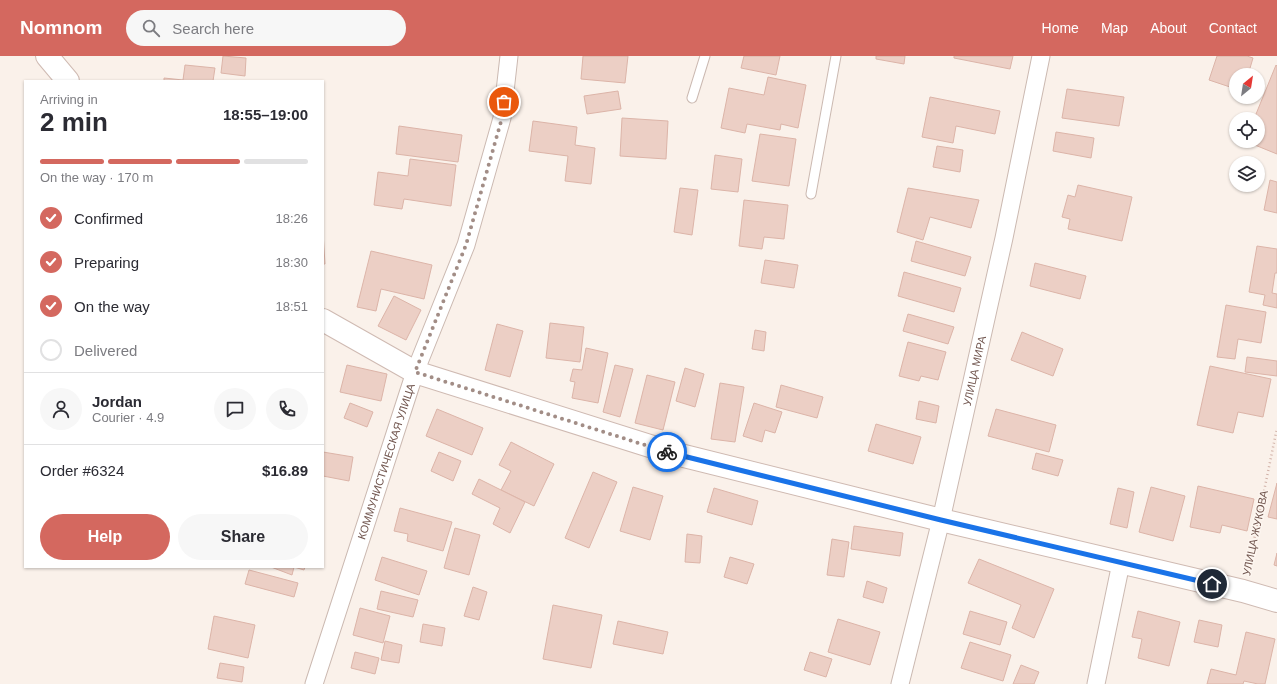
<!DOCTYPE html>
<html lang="en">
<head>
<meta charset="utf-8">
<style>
  :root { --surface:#fff; --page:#f7f7f7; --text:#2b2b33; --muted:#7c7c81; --line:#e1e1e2; --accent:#d4685f }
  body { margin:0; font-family:Arial,sans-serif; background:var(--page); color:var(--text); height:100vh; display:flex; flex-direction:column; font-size:15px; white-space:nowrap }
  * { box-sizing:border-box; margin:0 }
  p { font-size:13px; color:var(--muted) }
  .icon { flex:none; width:22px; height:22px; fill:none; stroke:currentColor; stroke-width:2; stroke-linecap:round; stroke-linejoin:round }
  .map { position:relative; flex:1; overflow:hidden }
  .panel { position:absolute; left:24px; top:24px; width:300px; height:488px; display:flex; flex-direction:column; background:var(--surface); border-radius:0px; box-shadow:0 1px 3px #0004 }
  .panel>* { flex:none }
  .needle { width:26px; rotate:30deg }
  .tools { position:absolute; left:1229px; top:12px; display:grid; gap:8px }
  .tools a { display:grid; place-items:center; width:36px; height:36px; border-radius:50%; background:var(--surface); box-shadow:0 1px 3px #0004; font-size:20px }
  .pin { position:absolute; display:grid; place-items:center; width:34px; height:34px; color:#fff; margin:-17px; border:2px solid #fff; border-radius:50%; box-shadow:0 1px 4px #0007 }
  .courier { position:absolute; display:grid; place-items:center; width:40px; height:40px; margin:-20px; border:3px solid #1a73e8; border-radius:50%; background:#fff; color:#222; box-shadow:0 1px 5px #0007 }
  .overview em { font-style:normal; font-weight:600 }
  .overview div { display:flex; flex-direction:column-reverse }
  .overview { display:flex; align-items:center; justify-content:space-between; height:68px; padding:0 16px }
  h1 { font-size:26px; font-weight:600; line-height:30px }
  .bar { display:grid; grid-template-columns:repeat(4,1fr); gap:6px 4px; align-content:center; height:48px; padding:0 16px }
  .bar i { height:5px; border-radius:3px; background:var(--line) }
  .bar .selected { background:var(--accent) }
  .bar p { grid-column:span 4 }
  .line { display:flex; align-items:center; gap:10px; padding:0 16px; border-top:1px solid var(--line) }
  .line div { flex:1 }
  .round { display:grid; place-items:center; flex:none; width:42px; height:42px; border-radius:21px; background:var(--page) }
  ol { padding:0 16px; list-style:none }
  li { display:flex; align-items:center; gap:12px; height:44px }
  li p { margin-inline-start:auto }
  li .icon { padding:4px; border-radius:50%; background:var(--accent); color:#fff; stroke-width:4 }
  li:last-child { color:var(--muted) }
  li i { width:22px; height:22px; border:2px solid var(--line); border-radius:50% }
  .cta { display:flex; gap:8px; margin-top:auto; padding:8px 16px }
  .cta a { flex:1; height:46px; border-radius:24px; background:var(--accent); color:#fff; font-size:16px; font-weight:600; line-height:46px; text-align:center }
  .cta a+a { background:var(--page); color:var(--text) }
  header { display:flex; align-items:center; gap:24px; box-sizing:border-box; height:56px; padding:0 20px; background:var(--accent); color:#fff }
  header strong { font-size:19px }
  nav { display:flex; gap:22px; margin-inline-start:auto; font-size:14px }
  .search { width:280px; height:36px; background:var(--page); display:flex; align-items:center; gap:10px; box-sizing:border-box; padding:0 14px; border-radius:22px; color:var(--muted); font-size:15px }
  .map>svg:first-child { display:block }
</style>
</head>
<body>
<header>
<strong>Nomnom</strong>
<div class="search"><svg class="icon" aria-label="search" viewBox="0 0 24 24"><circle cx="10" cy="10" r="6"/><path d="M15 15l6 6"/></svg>Search here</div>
<nav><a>Home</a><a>Map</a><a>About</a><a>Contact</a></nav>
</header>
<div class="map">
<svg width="1277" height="628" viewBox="0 0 1277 628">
  <rect width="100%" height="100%" fill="#faf1ea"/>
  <!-- building -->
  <g fill="#eccfc5" stroke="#dcb4a8">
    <path d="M223,0L246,2L245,20L221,17Z"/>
    <path d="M583,0H628L625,27L581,23Z"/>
    <path d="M744,0H780L776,19L741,12Z"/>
    <path d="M876,0H905L904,8L876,3Z"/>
    <path d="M954,0H1013L1010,13L954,2Z"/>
    <path d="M1217,0H1247L1253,2L1248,19H1236V33L1209,24Z"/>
    <path d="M185,9L215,12L213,25H164V22L183,24Z"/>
    <path d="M1276,9L1277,10V98L1245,85H1258V63H1254Z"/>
    <path d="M768,21L806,29L798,72L781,68L780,74L747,68L745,77L721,72L729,32L764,39Z"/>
    <path d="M1067,33L1124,41L1119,70L1062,62Z"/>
    <path d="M618,35L621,53L587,58L584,40Z"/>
    <path d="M930,41L1000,55L995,78L956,70L953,87L922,81Z"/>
    <path d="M622,62L668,65L666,103L620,100Z"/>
    <path d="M533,65L577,71L575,89L595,92L591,128L565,125L568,100L529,95Z"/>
    <path d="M399,70L462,79L458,106L396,98Z"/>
    <path d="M1056,76L1094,82L1091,102L1053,95Z"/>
    <path d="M760,78L796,83L789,130L752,125Z"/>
    <path d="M937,90L963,94L960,116L933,111Z"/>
    <path d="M715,99L742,103L738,136L711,133Z"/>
    <path d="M410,103L456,109L451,150L404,143L402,153L374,149L378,116L408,120Z"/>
    <path d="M1270,124L1277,126V157L1264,154Z"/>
    <path d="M1078,129L1132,141L1122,185L1068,173L1070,163L1062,161L1068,139L1075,141Z"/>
    <path d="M680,132L698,134L692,179L674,176Z"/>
    <path d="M908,132L979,144L971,172L930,161L923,184L897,176Z"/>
    <path d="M744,144L788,149L784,183L764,181L762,193L739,190Z"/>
    <path d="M323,176L325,208H323Z"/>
    <path d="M916,185L971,201L965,220L911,205Z"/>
    <path d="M1257,190L1277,193V217H1275L1272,237L1277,238V252L1263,249L1265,239L1249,236Z"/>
    <path d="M371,195L432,209L424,243L381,233L376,255L357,251Z"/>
    <path d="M765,204L798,209L794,232L761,227Z"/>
    <path d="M1035,207L1086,220L1080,243L1030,230Z"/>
    <path d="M904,216L961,232L954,256L898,240Z"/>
    <path d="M394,240L421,254L406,284L378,270Z"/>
    <path d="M1226,249L1266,256L1261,287L1238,283L1235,303L1217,301Z"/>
    <path d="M908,258L954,271L948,288L903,275Z"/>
    <path d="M550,267L584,271L580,306L546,302Z"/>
    <path d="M497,268L523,275L510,321L485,314Z"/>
    <path d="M755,274L766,276L764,295L752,293Z"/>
    <path d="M1022,276L1063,293L1053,320L1011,304Z"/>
    <path d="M908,286L946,296L938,324L921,320L919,325L899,320Z"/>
    <path d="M586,292L608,297L598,347L572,342L575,326L570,325L573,313L582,314Z"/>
    <path d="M1247,301L1277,305V320L1245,316Z"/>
    <path d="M347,309L387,318L381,345L340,336Z"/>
    <path d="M615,309L633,313L620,361L603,356Z"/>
    <path d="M1210,310L1271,323L1263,361L1238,356L1233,377L1197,369Z"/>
    <path d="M685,312L704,318L695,351L676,345Z"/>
    <path d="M647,319L675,326L663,374L635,367Z"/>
    <path d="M720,327L744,331L735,386L711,383Z"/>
    <path d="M781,329L823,341L817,362L776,351Z"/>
    <path d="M919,345L939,350L936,367L916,363Z"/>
    <path d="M350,347L373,356L367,371L344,362Z"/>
    <path d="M754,347L782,356L775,377L765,374L762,386L743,380Z"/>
    <path d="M437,353L483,372L472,399L426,380Z"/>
    <path d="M996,353L1056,369L1049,396L988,380Z"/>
    <path d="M876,368L921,381L913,408L868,395Z"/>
    <path d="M511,386L554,408L534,450L501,434L511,415L499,409Z"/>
    <path d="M323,396L353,401L349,425L323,420Z"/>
    <path d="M439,396L461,405L453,425L431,415Z"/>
    <path d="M1036,397L1063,404L1058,420L1032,413Z"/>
    <path d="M593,416L617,426L589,492L565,482Z"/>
    <path d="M479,423L525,446L510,477L493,468L500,452L472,438Z"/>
    <path d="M1277,427V463L1268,461Z"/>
    <path d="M1198,430L1254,443L1247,475L1222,469L1220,477L1190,471Z"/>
    <path d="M633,431L663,440L650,484L620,475Z"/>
    <path d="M1151,431L1185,440L1173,485L1139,476Z"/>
    <path d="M714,432L758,445L752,469L707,456Z"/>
    <path d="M1118,432L1134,436L1127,472L1110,468Z"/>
    <path d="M400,452L452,466L443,495L407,485L408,478L394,475Z"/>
    <path d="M854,470L903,477L900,500L851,493Z"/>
    <path d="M455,472L480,479L469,519L444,512Z"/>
    <path d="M687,478L702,480L700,507L685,506Z"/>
    <path d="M832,483L849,486L844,521L827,519Z"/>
    <path d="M1277,497V510L1274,509Z"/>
    <path d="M382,501L427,515L419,539L375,524Z"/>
    <path d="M730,501L754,508L747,528L724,521Z"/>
    <path d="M979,503L1054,533L1034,582L1012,572L1021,549L968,527Z"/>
    <path d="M271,511H305L304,514L294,511L292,519Z"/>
    <path d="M249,514L298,527L294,541L245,528Z"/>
    <path d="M867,525L887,532L883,547L863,541Z"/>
    <path d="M473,531L487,536L479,564L464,560Z"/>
    <path d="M381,535L418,544L413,561L377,553Z"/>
    <path d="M553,549L602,559L591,612L543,603Z"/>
    <path d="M360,552L390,560L383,587L353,579Z"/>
    <path d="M970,555L1007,566L1000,589L963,578Z"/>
    <path d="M1138,555L1180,566L1169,610L1138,602L1142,583L1132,581Z"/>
    <path d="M214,560L255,569L248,602L208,593Z"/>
    <path d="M838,563L880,576L870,609L828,596Z"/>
    <path d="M1199,564L1222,569L1218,591L1194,586Z"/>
    <path d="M618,565L668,576L663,598L613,588Z"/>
    <path d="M423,568L445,572L442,590L420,586Z"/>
    <path d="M1246,576L1275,583L1265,628H1258L1244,625L1243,628H1207L1211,613L1236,619Z"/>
    <path d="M385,585L402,589L399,607L381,604Z"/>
    <path d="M970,586L1011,599L1003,625L961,612Z"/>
    <path d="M355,596L379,602L375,618L351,612Z"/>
    <path d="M810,596L832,603L826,621L804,614Z"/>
    <path d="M220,607L244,611L242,626L217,622Z"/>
    <path d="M1021,609L1039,616L1034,628H1013Z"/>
  </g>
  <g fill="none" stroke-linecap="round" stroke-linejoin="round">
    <defs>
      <g id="lane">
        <path d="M692,42L705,0"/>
        <path d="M811,138L836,0"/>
      </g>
      <g id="street">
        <path id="s1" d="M314,628L415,316L466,189L502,62L509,0"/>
        <path id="s2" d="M900,628L941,464L1004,182L1041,0"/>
        <path d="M1096,628L1121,507"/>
      </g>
      <g id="secondary">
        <path d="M47,0L68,25"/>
        <path d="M323,264L415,316L672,397L941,464L1243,535L1277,545"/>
      </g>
    </defs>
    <!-- lane casing -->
    <use href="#lane" stroke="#cbb9b1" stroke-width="11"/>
    <!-- street casing -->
    <use href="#street" stroke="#cbb9b1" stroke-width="19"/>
    <!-- secondary casing -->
    <use href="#secondary" stroke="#cfbab2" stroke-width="24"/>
    <!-- path -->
    <path stroke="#d1b2a8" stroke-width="2.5" stroke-dasharray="1 3" stroke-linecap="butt" d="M1248,513L1277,372"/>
    <!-- lane -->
    <use href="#lane" stroke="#fff" stroke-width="9"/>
    <!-- street -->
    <use href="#street" stroke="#fff" stroke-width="17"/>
    <!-- secondary -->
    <use href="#secondary" stroke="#fff" stroke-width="22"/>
  </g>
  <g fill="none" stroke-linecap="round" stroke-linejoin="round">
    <!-- done -->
    <path stroke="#a28d86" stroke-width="4" stroke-dasharray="0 7.2" d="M504,46L502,62L466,189L415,316L667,396"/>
    <!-- route -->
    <path stroke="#1a73e8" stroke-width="5" d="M667,396L941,464L1212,528"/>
  </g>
  <g text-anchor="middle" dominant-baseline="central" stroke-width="3" stroke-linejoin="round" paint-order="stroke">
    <!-- street labels -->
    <g font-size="11" fill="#725750" stroke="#fdf6f0">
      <text stroke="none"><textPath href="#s2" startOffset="322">УЛИЦА МИРА</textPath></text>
      <text stroke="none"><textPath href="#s1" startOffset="234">КОММУНИСТИЧЕСКАЯ УЛИЦА</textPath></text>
      <text transform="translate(1255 477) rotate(-78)">УЛИЦА ЖУКОВА</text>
    </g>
  </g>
</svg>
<div class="tools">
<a><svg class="needle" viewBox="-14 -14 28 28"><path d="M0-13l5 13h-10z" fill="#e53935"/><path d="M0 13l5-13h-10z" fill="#7c7c81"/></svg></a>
<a><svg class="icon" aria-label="locate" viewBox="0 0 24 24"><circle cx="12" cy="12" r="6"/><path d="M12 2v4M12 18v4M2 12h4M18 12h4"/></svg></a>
<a><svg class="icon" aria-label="layers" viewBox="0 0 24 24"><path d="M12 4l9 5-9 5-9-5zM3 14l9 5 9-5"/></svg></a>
</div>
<div class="pin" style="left:504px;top:46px;background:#ea580c"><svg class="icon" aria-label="bag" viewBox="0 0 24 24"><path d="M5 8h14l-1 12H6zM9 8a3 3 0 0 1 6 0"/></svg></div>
<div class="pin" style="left:1212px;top:528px;background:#1f2937"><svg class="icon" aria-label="home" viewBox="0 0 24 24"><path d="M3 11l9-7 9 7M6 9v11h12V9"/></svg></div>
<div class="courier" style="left:667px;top:396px"><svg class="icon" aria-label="bike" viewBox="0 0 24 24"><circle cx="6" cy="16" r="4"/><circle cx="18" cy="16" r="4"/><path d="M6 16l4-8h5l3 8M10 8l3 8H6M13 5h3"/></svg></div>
<section class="panel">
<div class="overview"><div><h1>2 min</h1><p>Arriving in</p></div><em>18:55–19:00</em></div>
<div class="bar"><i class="selected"></i><i class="selected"></i><i class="selected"></i><i></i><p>On the way · 170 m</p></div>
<ol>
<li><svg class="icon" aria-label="check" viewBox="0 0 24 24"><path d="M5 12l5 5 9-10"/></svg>Confirmed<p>18:26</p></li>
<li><svg class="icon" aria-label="check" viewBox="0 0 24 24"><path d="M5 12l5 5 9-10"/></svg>Preparing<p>18:30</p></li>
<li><svg class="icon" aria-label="check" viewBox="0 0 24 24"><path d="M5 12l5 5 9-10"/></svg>On the way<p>18:51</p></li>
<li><i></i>Delivered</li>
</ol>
<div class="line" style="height:72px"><a class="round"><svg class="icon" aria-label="person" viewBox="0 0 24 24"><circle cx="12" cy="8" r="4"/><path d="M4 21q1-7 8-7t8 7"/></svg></a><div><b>Jordan</b><p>Courier · 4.9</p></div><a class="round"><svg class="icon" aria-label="chat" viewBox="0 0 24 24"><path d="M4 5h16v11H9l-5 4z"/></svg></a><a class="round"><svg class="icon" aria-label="phone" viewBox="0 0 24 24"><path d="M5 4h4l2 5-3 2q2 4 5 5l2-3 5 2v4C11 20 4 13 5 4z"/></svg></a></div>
<div class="line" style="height:52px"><div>Order #6324</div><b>$16.89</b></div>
<div class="cta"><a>Help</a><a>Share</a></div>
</section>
</div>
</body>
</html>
